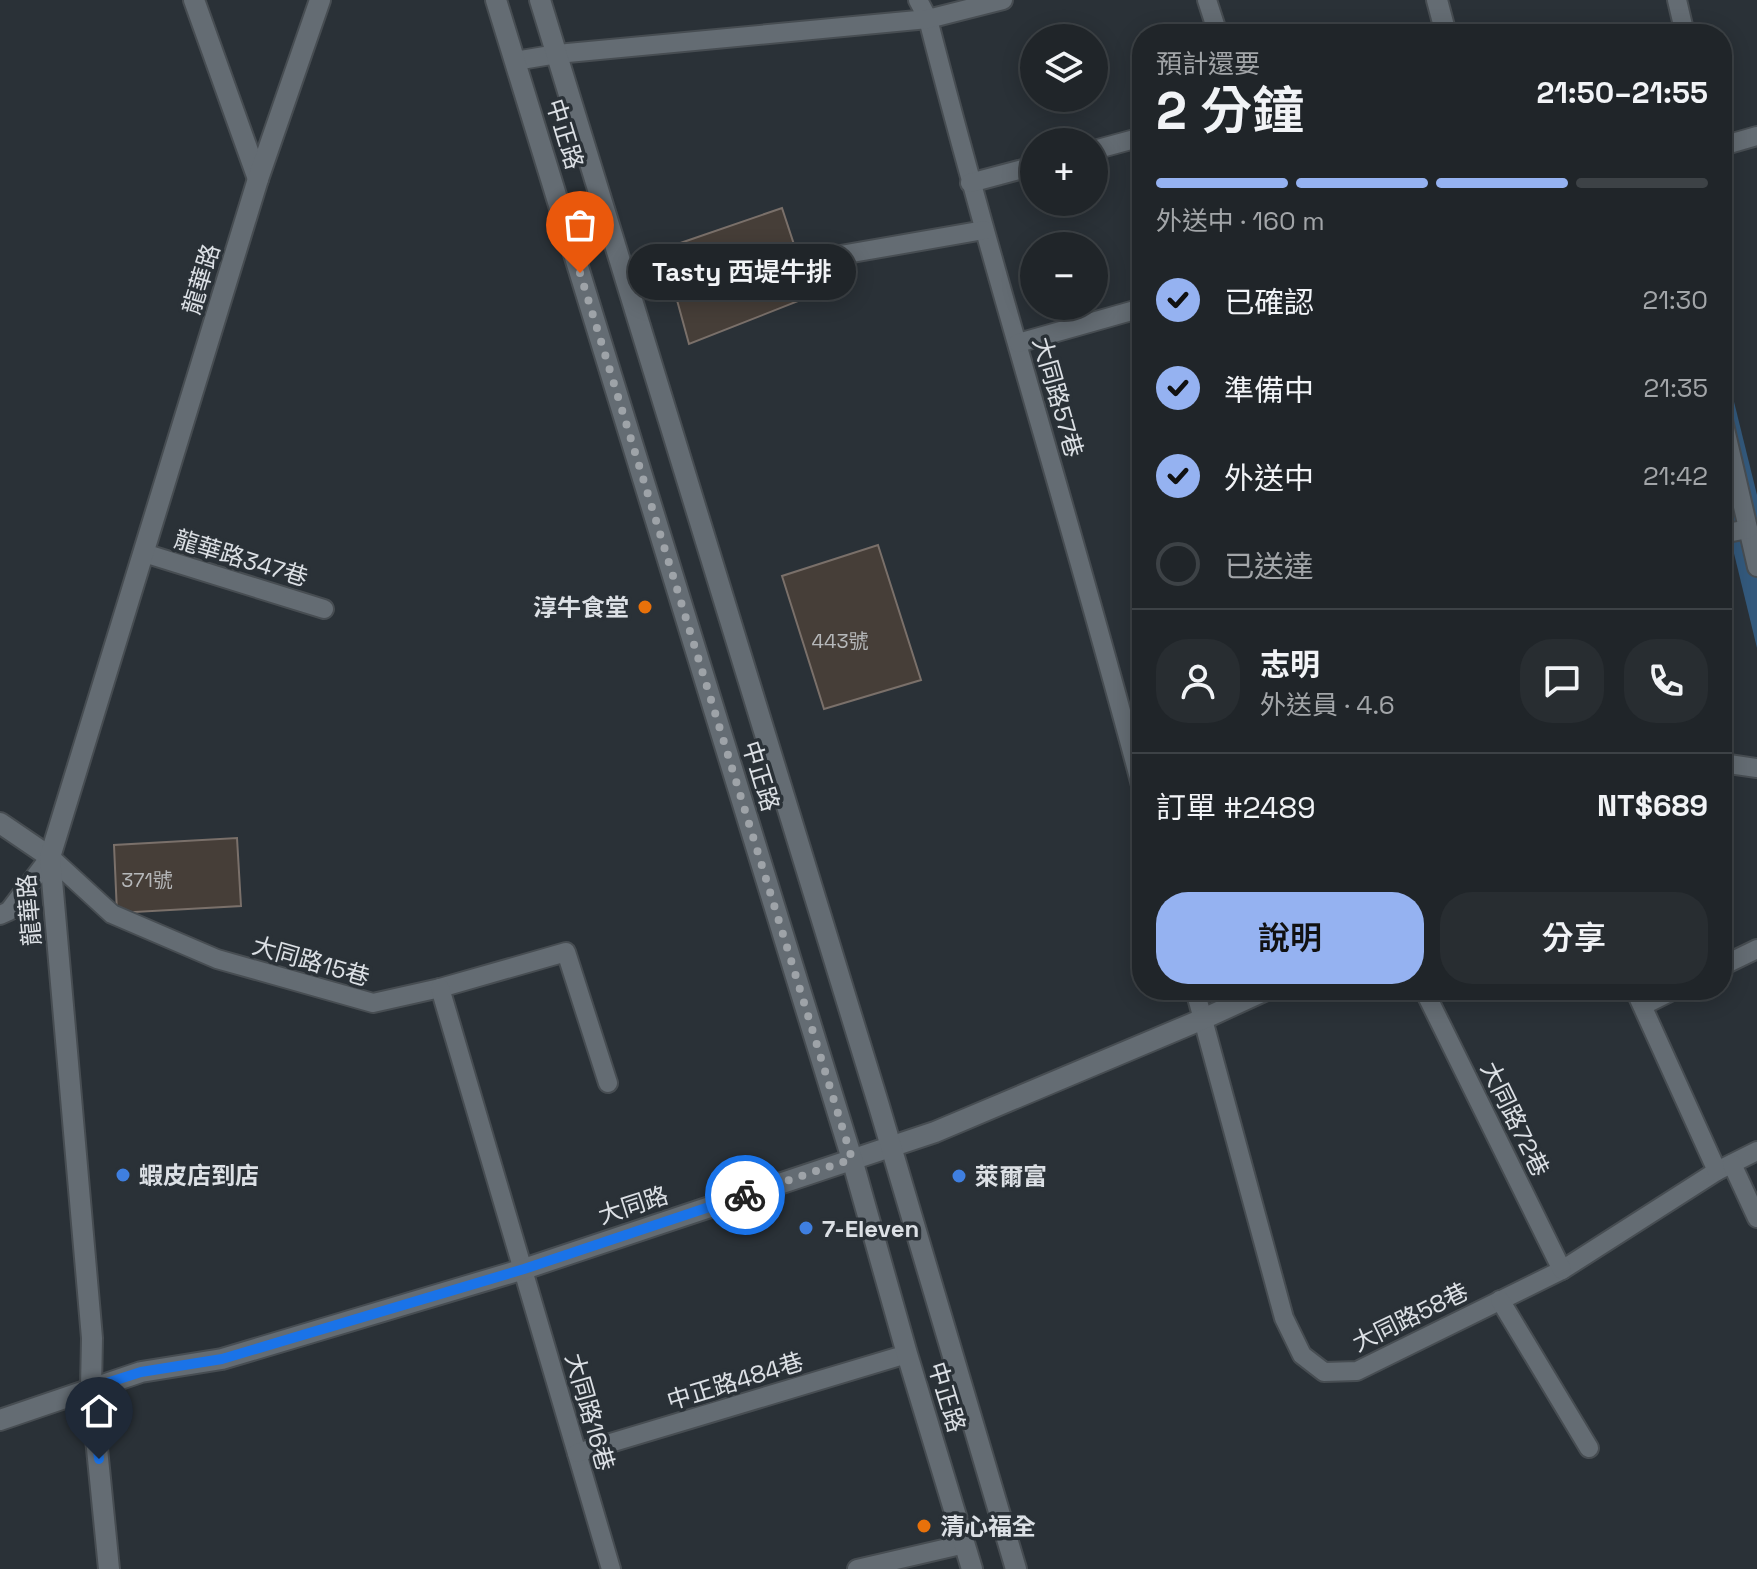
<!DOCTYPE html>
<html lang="zh-TW">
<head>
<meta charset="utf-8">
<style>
  :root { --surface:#202529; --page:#282d31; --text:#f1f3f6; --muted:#a2a5a8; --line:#3d4246; --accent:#95b2f1 }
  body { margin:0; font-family:"Space Grotesk","Noto Sans TC",sans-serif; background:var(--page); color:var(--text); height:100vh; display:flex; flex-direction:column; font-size:30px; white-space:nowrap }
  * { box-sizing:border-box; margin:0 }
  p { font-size:26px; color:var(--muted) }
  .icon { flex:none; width:44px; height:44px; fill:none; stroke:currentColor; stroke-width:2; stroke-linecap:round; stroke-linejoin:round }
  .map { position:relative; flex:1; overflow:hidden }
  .side { position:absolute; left:1132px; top:24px; width:600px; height:976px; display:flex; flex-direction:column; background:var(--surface); border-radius:32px; box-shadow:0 4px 20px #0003,0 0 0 2px var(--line) }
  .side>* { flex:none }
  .fabs { position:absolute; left:1020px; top:24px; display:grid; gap:16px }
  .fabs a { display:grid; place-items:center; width:88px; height:88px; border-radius:50%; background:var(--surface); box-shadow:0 4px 20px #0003,0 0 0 2px var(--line); font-size:40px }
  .pin { position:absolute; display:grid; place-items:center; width:68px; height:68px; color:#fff; margin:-82px -34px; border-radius:50% 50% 50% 0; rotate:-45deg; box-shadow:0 0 8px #0007 }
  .pin .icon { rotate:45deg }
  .courier { position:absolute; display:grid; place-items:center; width:80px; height:80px; margin:-40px; border:6px solid #1a73e8; border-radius:50%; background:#fff; color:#222; box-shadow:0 2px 10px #0007 }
  .bubble { position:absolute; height:56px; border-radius:28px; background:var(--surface); box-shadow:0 4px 20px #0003,0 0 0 2px var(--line); font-size:26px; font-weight:600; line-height:56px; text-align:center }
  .overview em { font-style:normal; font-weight:600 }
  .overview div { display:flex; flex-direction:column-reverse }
  .overview { display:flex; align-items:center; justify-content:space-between; height:136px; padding:0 24px }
  h1 { font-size:52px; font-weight:600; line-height:60px }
  .bar { display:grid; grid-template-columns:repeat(4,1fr); gap:12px 8px; align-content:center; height:96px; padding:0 24px }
  .bar i { height:10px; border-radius:6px; background:var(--line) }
  .bar .active { background:var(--accent) }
  .bar p { grid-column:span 4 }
  .line { display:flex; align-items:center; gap:20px; padding:0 24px; border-top:2px solid var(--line) }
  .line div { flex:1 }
  .round { display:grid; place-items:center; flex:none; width:84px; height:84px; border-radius:32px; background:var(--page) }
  ol { padding:0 24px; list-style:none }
  li { display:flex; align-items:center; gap:24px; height:88px }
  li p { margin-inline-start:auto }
  li .icon { padding:8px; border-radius:50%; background:var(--accent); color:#111; stroke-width:4 }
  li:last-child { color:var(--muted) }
  li i { width:44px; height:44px; border:4px solid var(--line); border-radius:50% }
  .action { display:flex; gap:16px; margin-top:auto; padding:16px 24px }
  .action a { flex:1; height:92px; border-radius:32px; background:var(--accent); color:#111; font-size:32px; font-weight:600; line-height:92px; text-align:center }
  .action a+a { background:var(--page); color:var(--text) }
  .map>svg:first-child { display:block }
</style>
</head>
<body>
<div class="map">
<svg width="1757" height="1569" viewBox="0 0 1757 1569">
  <rect width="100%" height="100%" fill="#2a3137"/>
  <!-- green -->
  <path fill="#33597c" d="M1722,353L1757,495V648L1722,504Z"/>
  <!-- building -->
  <g fill="#463e38" stroke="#7a706a" stroke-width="2">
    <path d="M782,208L811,296L689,344L663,249Z"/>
    <path d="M878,545L921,680L824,709L782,576Z"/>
    <path d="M237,838L241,906L117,913L114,845Z"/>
  </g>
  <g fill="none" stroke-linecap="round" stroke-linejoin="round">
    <defs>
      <g id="lane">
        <path d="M918,0L928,19C994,277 1074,531 1142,789"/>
        <path d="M1207,0L1218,34"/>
        <path d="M1677,0L1685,34"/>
        <path d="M515,61L557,54L928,19L1003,0"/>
        <path d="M1722,146L1757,136"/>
        <path d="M1094,150L1142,137"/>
        <path d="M970,183L1034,166"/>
        <path d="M829,257L984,230"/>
        <path d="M1018,343L1142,308"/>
        <path d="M1722,416L1757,567"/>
        <path d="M1722,534L1748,529"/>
        <path d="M144,553L324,609"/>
        <path d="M1722,763L1757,768"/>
        <path d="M0,915L9,911L50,857L112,914L217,959L373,1003L440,988L566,952L608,1083"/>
        <path d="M1722,966L1757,949"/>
        <path d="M440,988L611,1569"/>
        <path d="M1195,990L1284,1318L1302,1355L1324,1372L1357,1371L1562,1270L1717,1171L1757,1151"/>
        <path d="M1424,990L1562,1270"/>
        <path d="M1635,990L1717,1171"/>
        <path d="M1644,1005L1674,990"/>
        <path d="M1732,1164L1757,1218"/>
        <path d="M1500,1300L1589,1448"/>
        <path d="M577,1453L907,1354"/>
        <path d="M857,1569L965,1544"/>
      </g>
      <g id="street">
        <path d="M1437,0L1446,34"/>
        <path d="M0,823L50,857"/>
        <path d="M0,1420L141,1372L222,1359L524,1269L935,1132L1203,1019L1266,990"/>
      </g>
      <g id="secondary">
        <path d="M194,0L258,179"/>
        <path d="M496,0L852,1159L907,1354L972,1569"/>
        <path d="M540,0L879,1106L1016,1569"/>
        <path d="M109,1569L91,1388L92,1338L50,857L258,179L320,0"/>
      </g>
    </defs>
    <!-- lane casing -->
    <use href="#lane" stroke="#474d52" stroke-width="22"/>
    <!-- street casing -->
    <use href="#street" stroke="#474d52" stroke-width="24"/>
    <!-- secondary casing -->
    <use href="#secondary" stroke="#474d52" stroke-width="24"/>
    <!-- lane -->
    <use href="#lane" stroke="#646c73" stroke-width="18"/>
    <!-- street -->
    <use href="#street" stroke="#646c73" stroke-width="20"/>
    <!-- secondary -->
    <use href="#secondary" stroke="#646c73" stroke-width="20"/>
  </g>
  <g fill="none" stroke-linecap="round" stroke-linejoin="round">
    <!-- done -->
    <path stroke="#9ea3a8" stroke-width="8" stroke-dasharray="0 14.4" d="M580,273L852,1159L745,1195"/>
    <!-- route -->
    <path stroke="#1a73e8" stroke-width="10" d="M99,1459L91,1388L141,1372L222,1359L524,1269L745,1195"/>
  </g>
  <!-- markers -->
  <g fill="#e8710a" stroke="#2a3137" stroke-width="3">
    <circle cx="645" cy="607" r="8"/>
    <circle cx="924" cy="1526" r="8"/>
  </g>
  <g fill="#3f7fe0" stroke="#2a3137" stroke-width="3">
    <circle cx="123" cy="1175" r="8"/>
    <circle cx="959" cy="1176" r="8"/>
    <circle cx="806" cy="1228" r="8"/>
  </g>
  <g text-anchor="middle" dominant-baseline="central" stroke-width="7" stroke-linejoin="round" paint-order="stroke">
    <!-- number labels -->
    <g font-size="20" fill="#b6b8ba">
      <text x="840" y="641">443號</text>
      <text x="147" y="880">371號</text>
    </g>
    <!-- street labels -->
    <g font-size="24" fill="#dce0e5" stroke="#2a3137">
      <text transform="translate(565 134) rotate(73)">中正路</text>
      <text transform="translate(201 279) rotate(-73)">龍華路</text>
      <text transform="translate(1058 397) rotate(74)">大同路57巷</text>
      <text transform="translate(241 558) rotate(17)">龍華路347巷</text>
      <text transform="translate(761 776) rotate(73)">中正路</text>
      <text transform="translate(29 910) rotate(-95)">龍華路</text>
      <text transform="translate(311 961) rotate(16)">大同路15巷</text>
      <text transform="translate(1515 1119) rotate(64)">大同路72巷</text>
      <text transform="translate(633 1205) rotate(-18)">大同路</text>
      <text transform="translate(1410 1317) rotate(-26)">大同路58巷</text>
      <text transform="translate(735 1381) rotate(-17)">中正路484巷</text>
      <text transform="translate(947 1397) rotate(73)">中正路</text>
      <text transform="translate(590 1412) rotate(74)">大同路16巷</text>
    </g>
    <!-- poi labels -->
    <g font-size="24" font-weight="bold" fill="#dce0e5" stroke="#2a3137" text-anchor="start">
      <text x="629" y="607" text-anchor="end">淳牛食堂</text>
      <text x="139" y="1175">蝦皮店到店</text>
      <text x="975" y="1176">萊爾富</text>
      <text x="822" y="1228">7-Eleven</text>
      <text x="940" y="1526">清心福全</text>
    </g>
  </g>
</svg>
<div class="fabs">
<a><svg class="icon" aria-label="layers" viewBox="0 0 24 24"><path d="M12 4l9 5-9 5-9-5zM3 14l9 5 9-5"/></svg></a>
<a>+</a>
<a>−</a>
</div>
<div class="pin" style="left:580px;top:273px;background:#ea580c"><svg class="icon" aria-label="bag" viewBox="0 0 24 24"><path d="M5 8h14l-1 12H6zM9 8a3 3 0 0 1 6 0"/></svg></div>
<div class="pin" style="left:99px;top:1459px;background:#1f2937"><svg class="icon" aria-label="home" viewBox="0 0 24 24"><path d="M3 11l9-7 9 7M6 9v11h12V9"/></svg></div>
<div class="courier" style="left:745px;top:1195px"><svg class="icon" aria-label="bike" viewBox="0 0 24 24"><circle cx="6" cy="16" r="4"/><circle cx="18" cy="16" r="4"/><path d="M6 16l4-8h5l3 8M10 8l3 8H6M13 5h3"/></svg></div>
<div class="bubble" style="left:628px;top:244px;width:228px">Tasty 西堤牛排</div>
<section class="side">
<div class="overview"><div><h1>2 分鐘</h1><p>預計還要</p></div><em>21:50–21:55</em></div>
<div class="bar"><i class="active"></i><i class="active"></i><i class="active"></i><i></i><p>外送中 · 160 m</p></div>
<ol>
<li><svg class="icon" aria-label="check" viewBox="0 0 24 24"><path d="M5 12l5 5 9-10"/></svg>已確認<p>21:30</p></li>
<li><svg class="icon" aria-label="check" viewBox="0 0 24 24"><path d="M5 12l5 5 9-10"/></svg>準備中<p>21:35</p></li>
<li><svg class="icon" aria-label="check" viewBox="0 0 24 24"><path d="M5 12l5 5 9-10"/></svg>外送中<p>21:42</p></li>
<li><i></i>已送達</li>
</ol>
<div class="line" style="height:144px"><a class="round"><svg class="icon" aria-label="person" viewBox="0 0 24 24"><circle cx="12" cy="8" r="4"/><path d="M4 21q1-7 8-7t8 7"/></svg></a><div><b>志明</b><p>外送員 · 4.6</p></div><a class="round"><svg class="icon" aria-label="chat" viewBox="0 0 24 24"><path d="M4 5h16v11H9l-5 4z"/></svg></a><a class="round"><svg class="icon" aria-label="phone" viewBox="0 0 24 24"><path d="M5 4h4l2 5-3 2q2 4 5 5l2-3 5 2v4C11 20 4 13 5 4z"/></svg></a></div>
<div class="line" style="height:104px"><div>訂單 #2489</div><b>NT$689</b></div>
<div class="action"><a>說明</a><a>分享</a></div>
</section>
</div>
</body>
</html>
